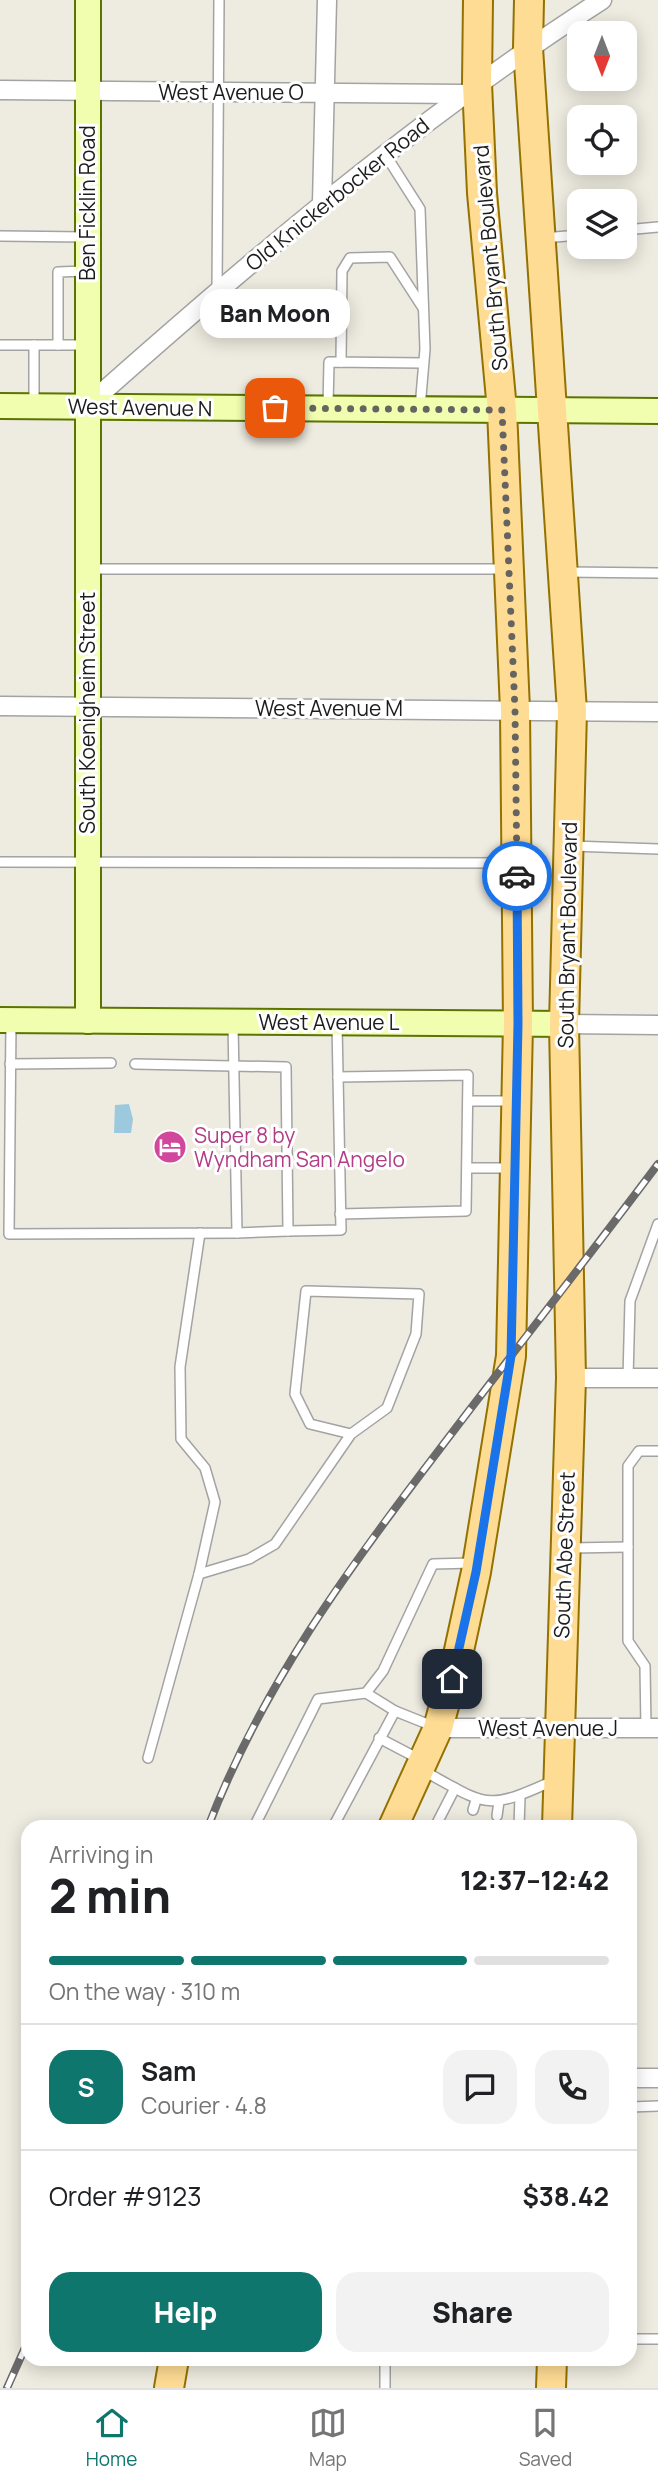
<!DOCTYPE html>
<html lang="en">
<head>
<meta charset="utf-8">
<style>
  :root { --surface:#fff; --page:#f2f2f2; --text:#202124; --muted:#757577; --line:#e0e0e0; --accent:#0f766e }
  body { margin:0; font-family:Manrope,sans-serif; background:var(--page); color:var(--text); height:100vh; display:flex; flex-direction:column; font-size:26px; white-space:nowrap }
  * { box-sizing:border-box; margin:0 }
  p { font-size:23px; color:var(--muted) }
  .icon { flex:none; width:38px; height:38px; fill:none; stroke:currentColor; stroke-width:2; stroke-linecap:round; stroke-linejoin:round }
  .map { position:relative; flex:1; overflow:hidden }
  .drawer { position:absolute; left:21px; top:1820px; width:616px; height:546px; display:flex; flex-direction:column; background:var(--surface); border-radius:21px; box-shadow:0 4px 18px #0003 }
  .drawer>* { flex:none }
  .needle { width:46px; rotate:180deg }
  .fabs { position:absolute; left:567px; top:21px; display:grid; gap:14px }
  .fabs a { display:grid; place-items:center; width:70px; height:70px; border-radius:14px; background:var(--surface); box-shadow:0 4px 18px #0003; font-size:35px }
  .pin { position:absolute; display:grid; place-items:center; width:60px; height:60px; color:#fff; margin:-30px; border-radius:14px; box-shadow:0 4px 10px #0006 }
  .courier { position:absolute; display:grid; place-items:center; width:70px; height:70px; margin:-35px; border:5px solid #1a73e8; border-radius:50%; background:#fff; color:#222; box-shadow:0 2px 9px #0007 }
  .bubble { position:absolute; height:49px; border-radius:21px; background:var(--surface); box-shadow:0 4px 18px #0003; font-size:23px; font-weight:800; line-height:49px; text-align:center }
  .headline em { font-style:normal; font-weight:800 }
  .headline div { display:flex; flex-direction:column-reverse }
  .headline { display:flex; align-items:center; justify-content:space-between; height:119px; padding:0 28px }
  h1 { font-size:46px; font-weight:800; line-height:52px }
  .bar { display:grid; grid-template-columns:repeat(4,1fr); gap:10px 7px; align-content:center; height:84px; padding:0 28px }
  .bar i { height:9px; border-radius:5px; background:var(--line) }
  .bar .on { background:var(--accent) }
  .bar p { grid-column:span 4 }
  .line { display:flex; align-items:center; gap:18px; padding:0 28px; border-top:2px solid var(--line) }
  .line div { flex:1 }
  .round { display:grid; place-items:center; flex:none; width:74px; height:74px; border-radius:21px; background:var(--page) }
  .primary-button { display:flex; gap:14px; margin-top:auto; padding:14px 28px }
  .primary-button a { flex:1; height:80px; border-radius:21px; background:var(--accent); color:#fff; font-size:28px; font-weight:800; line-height:80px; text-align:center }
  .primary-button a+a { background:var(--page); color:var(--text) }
  .menu { display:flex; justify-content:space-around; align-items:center; height:98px; border-top:2px solid var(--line); background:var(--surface); font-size:19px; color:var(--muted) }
  .menu a { display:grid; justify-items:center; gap:4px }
  .menu .on { color:var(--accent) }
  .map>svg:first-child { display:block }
</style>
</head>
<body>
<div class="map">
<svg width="658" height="2388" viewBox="0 0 658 2388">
  <rect width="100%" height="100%" fill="#eeebe0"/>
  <!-- water -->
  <path fill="#9dc9df" d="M129,1104L133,1119L131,1133H114L115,1105Z"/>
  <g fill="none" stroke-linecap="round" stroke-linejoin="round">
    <defs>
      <g id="lane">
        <path d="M385,154L420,209L425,349L420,408"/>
        <path d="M625,230L658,227"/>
        <path d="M0,236L85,237"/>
        <path d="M543,238L579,235"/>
        <path d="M217,291L219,0"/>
        <path d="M0,345H34V404"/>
        <path d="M34,345H85"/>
        <path d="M58,345V272L85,271"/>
        <path d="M341,362L342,271L350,258L390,257L423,308"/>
        <path d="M328,406L329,362L423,363"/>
        <path d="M91,569H504"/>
        <path d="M565,572L658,573"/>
        <path d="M572,846L658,849"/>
        <path d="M0,862L515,863"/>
        <path d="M11,1022L9,1234L237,1233L233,1025"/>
        <path d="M10,1064L111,1063"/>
        <path d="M135,1064L286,1067L288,1231L237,1233"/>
        <path d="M338,1077L468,1075L466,1211L340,1214"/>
        <path d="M468,1101H511"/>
        <path d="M467,1168H511"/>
        <path d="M288,1231L341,1230L337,1024"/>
        <path d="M628,1378L630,1301L658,1224"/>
        <path d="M571,1548L628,1547"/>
        <path d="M199,1574L249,1559L275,1544L351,1434L387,1408L416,1334L419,1294L306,1291L295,1394L310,1424L351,1434"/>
        <path d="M435,1727L395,1711L366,1693L383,1671L433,1564L472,1563"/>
        <path d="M646,1728L645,1666L628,1641V1466L639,1451H658"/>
        <path d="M379,1738L421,1760"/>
        <path d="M148,1758L199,1574L215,1502L205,1468L181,1439L180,1367L200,1233"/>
        <path d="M424,1771C489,1807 486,1811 555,1780"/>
        <path d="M473,1810L476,1800"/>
        <path d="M497,1816L499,1801"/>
        <path d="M254,1827L318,1699L366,1693"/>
        <path d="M333,1827L395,1711"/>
        <path d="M435,1827L455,1788"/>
        <path d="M519,1827L520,1796"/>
        <path d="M630,2107L658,2106"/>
        <path d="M630,2339H658"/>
        <path d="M385,2388V2359"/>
      </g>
      <g id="street">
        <path d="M0,90L463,94"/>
        <path d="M322,203L327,0"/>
        <path d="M87,406C251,260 417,119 602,0"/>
        <path d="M0,706L658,712"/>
        <path d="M564,1024L658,1025"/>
        <path d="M571,1378H658"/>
        <path d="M438,1728H658"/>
        <path d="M630,2078H658"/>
      </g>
      <g id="secondary">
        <path d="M88,0V1021"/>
        <path d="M0,406L658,411"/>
        <path d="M0,1020L564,1024"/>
      </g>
      <g id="primary">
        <path d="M529,0L528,48L572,711L564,1024L571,1378L557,1827"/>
        <path d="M393,1827L438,1728L458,1655L476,1572L511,1356L518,1024L515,710L502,410L482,193L477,84L478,0"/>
        <path d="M169,2388L174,2359"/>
        <path d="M551,2388L552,2359"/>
      </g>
    </defs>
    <!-- lane casing -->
    <use href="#lane" stroke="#a3a3a3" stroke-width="12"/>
    <!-- street casing -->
    <use href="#street" stroke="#a3a3a3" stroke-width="21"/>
    <!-- secondary casing -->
    <use href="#secondary" stroke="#5c7500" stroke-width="28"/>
    <!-- primary casing -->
    <use href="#primary" stroke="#937200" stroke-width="32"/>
    <!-- lane -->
    <use href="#lane" stroke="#fff" stroke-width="9"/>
    <!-- street -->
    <use href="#street" stroke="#fff" stroke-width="18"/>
    <!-- secondary -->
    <use href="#secondary" stroke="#f1fdaf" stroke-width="24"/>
    <!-- primary -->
    <use href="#primary" stroke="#ffdc94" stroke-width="28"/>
    <defs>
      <g id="rail">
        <path d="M208,1827C262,1686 348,1569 439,1450C512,1354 586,1260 658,1164"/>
        <path d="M7,2388L28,2341"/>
      </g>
    </defs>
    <!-- rail casing -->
    <use href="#rail" stroke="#6a6a6a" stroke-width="8"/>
    <!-- rail -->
    <use href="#rail" stroke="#fff" stroke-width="5" stroke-dasharray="16" stroke-linecap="butt"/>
  </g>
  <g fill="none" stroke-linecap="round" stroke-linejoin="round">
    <!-- done -->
    <path stroke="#666461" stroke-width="7" stroke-dasharray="0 12.6" d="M275,408L502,410L515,710L517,876"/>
    <!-- route -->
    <path stroke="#1a73e8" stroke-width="9" d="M452,1679L476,1572L511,1356L518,1024L517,876"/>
  </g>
  <!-- icons -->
  <defs>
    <symbol id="hotel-disc" viewBox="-11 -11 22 22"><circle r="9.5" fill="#d1479c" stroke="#fff"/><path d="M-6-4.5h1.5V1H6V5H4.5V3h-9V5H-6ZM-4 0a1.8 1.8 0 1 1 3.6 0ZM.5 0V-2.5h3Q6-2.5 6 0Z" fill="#fff"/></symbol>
  </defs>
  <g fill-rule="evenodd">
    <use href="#hotel-disc" x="151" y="1128" width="38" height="38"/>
  </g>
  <g text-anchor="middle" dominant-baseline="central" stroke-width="6" stroke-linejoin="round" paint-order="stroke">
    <!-- street labels -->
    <g font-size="21" fill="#1c1c1c" stroke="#fff">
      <text x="231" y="92">West Avenue O</text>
      <text transform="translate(337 194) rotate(-39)">Old Knickerbocker Road</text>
      <text transform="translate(87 203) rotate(-90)">Ben Ficklin Road</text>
      <text transform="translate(490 258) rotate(-95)">South Bryant Boulevard</text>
      <text transform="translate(140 407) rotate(1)">West Avenue N</text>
      <text x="329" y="708">West Avenue M</text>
      <text transform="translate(87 713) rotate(-90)">South Koenigheim Street</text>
      <text transform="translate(567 935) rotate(-89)">South Bryant Boulevard</text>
      <text x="329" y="1022">West Avenue L</text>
      <text transform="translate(564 1555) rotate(-88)">South Abe Street</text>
      <text x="548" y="1728">West Avenue J</text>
    </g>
    <!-- hotel labels -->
    <g font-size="21" fill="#b23c85" stroke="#fff" text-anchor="start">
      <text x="194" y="1135">Super 8 by<tspan x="194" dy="24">Wyndham San Angelo</tspan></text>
    </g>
  </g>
</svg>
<div class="fabs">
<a><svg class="needle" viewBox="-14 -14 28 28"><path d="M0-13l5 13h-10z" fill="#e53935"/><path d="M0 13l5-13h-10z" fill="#757577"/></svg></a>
<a><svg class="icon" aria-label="locate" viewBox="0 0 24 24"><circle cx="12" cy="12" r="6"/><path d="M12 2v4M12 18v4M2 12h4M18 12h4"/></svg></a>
<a><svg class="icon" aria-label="layers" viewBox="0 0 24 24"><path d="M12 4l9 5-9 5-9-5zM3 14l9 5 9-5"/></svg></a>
</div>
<div class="pin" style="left:275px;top:408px;background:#ea580c"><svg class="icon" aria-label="bag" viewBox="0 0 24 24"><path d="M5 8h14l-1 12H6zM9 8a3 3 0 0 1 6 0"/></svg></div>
<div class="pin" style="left:452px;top:1679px;background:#1f2937"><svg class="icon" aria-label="home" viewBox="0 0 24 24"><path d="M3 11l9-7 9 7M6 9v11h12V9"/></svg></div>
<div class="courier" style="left:517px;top:876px"><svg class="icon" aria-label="car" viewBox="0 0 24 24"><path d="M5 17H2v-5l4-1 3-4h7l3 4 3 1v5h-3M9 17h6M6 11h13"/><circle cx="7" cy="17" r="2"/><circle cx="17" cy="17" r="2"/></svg></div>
<div class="bubble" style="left:200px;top:289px;width:150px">Ban Moon</div>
<section class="drawer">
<div class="headline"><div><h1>2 min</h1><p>Arriving in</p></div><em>12:37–12:42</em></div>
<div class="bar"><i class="on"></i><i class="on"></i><i class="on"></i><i></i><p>On the way · 310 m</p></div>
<div class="line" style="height:126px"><b class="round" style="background:var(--accent);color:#fff">S</b><div><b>Sam</b><p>Courier · 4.8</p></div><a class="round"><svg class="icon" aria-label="chat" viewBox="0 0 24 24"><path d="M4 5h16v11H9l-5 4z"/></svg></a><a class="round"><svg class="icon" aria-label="phone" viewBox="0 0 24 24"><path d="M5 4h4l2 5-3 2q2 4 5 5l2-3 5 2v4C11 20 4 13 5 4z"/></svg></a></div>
<div class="line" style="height:91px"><div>Order #9123</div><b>$38.42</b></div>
<div class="primary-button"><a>Help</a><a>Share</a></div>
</section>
</div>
<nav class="menu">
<a class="on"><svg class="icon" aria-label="home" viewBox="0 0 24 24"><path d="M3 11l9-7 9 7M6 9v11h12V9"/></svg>Home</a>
<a><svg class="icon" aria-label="map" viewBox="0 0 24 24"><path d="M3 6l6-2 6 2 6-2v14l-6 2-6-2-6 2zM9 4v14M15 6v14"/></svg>Map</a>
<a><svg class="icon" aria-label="saved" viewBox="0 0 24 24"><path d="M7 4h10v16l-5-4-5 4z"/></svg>Saved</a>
</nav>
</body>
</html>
